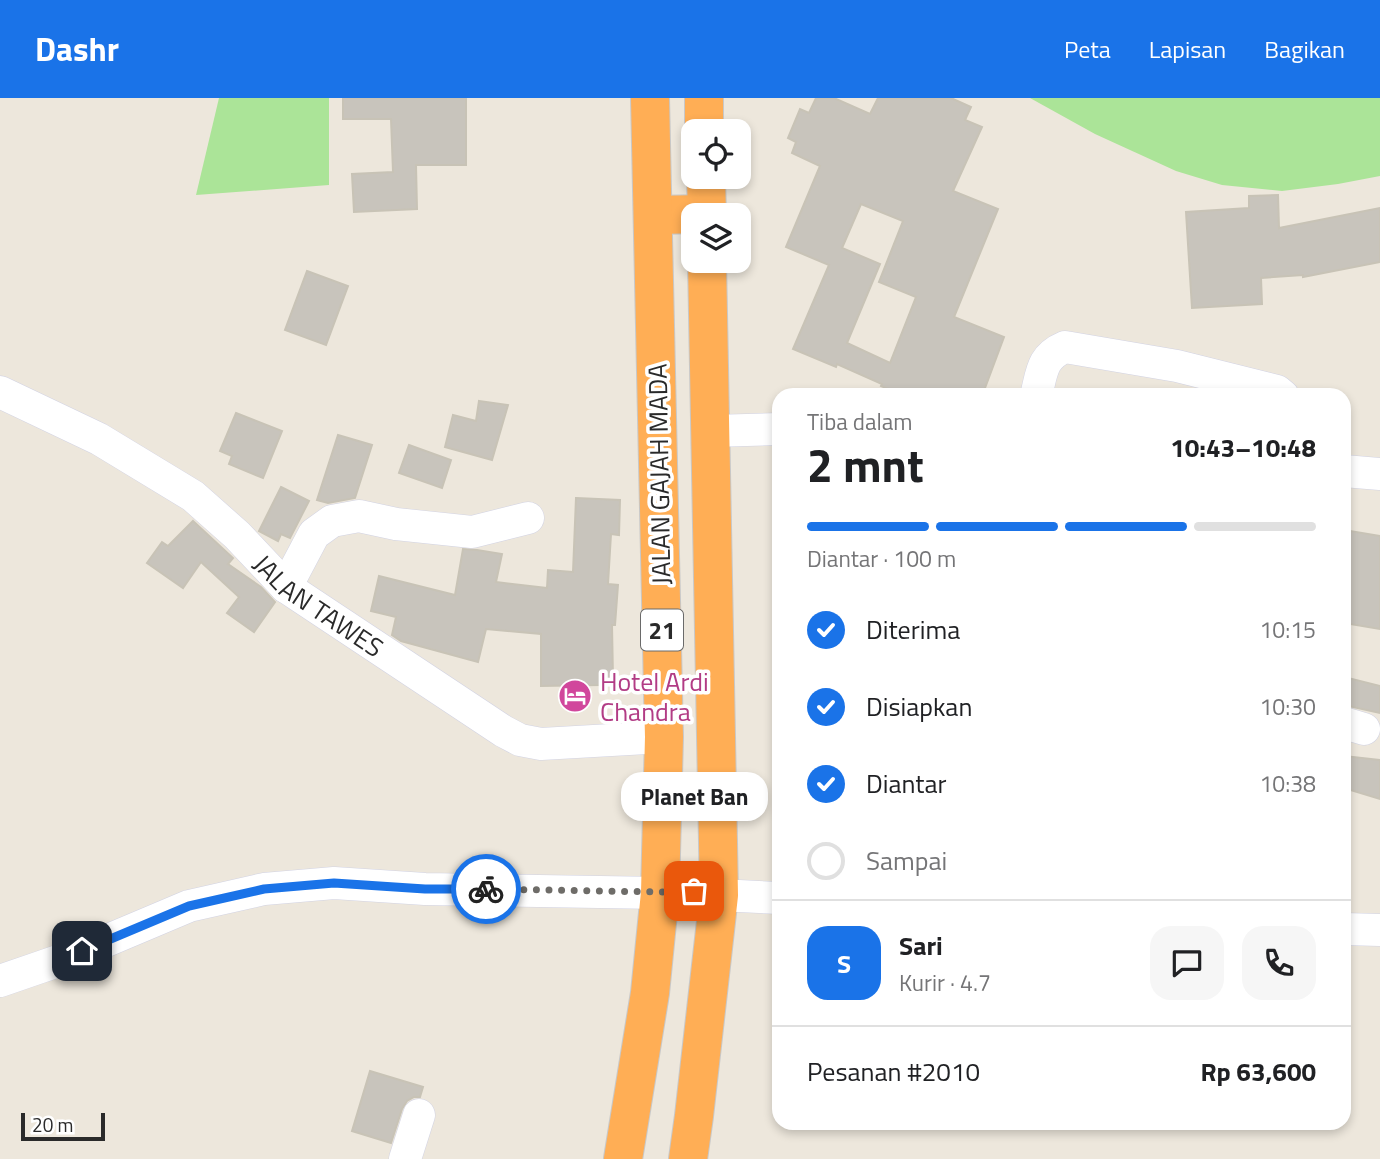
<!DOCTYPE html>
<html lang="id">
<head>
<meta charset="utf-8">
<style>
  :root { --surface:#fff; --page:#f6f6f6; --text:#202124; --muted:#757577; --line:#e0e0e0; --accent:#1a73e8 }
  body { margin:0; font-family:"Titillium Web",sans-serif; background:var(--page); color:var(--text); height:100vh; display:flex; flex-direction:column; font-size:26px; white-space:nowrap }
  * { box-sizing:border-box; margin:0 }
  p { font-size:23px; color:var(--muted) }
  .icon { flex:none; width:38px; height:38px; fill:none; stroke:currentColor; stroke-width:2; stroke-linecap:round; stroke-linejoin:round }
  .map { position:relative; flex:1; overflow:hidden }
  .drawer { position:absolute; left:772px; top:290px; width:579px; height:742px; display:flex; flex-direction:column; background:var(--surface); border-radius:21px; box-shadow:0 4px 10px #0003 }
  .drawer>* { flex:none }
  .buttons { position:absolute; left:681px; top:21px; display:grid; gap:14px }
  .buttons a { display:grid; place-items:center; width:70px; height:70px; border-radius:14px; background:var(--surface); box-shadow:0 4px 10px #0003; font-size:35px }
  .scale { position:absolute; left:21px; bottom:18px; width:84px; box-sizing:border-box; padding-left:7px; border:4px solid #2a2a2a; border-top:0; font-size:19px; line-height:24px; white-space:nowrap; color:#2a2a2a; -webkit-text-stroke:5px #fff; paint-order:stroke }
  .pin { position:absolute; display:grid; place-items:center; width:60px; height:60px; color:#fff; margin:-30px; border-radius:14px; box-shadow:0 4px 10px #0006 }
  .courier { position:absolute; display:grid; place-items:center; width:70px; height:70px; margin:-35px; border:5px solid #1a73e8; border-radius:50%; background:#fff; color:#222; box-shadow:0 2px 9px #0007 }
  .bubble { position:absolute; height:49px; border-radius:21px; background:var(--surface); box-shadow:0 4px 10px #0003; font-size:23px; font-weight:700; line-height:49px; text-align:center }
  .overview em { font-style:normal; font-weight:700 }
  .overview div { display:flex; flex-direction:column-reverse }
  .overview { display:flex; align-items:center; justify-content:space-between; height:119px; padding:0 35px }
  h1 { font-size:46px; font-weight:700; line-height:52px }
  .bar { display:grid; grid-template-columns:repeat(4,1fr); gap:10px 7px; align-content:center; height:84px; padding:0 35px }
  .bar i { height:9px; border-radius:5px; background:var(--line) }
  .bar .on { background:var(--accent) }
  .bar p { grid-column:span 4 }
  .line { display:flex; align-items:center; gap:18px; padding:0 35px; border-top:2px solid var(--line) }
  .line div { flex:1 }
  .round { display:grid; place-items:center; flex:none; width:74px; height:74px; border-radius:21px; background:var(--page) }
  ol { padding:0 35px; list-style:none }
  li { display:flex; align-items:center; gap:21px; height:77px }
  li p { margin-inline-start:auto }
  li .icon { padding:7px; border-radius:50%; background:var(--accent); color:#fff; stroke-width:4 }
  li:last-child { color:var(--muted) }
  li i { width:38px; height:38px; border:4px solid var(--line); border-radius:50% }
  header { display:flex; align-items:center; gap:42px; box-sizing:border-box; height:98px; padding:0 35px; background:var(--accent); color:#fff }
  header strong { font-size:33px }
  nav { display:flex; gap:38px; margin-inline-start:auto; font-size:24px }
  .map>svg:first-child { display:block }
</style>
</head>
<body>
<header>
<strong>Dashr</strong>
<nav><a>Peta</a><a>Lapisan</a><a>Bagikan</a></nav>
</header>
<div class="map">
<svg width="1380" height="1061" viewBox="0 0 1380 1061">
  <rect width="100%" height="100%" fill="#ede7dc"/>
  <!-- green -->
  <g fill="#abe498">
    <path d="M219,0H329V87L196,97Z"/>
    <path d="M1030,0H1380V78L1338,86L1282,93L1222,87L1176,73L1095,36Z"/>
  </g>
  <!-- building -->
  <g fill="#c8c4bc" stroke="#c8c3b6" stroke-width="2" fill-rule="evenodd">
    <path d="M343,0H466V67H416L417,111L354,114L352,76L393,74L391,21H343Z"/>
    <path d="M816,0H834L870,16L878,0H951L971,9L965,22L982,29L953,93L998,111L954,219L1004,239L982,298H904L881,288L882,286L837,266L836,269L793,251L829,167L786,149L820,68L792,55L796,44L788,40L800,11L809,15ZM861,106L903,123L879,184L916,199L890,265L847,245L880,166L842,150Z"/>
    <path d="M1278,97L1279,130L1380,110V164L1303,179V177L1261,180L1262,206L1192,210L1186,114L1249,110V98Z"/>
    <path d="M307,173L348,188L326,247L285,232Z"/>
    <path d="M479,303L508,307L492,362L445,349L453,317L476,323Z"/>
    <path d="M236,315L282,333L263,380L229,366L232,358L220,353Z"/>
    <path d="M338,337L372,347L355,400L328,405L317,402Z"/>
    <path d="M409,347L451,362L442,390L399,375Z"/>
    <path d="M281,389L309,403L290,440L281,436L278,443L259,433Z"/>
    <path d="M576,400L620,402L619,437L611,436L608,486L618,487L615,527H612L613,581H600V587L541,588V536L486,531L478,564L401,543L392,537L396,519L371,513L379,478L455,497L463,451L477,452L502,456L496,484L547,490L548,472L573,474Z"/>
    <path d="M193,423L233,460L228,466L261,489L275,504L254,534L227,515L239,499L201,464L183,490L147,465L162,444L168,448Z"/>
    <path d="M1344,432L1380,438V531L1344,525Z"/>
    <path d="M1344,579L1380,588V615L1344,607Z"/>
    <path d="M1344,658L1380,662V701L1344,690Z"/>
    <path d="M370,973L423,989L420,999H414L407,1003L402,1011L391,1045L352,1033Z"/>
  </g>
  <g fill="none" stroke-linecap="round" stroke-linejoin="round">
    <defs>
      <g id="minor">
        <path id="s1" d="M0,294L99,341L193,398L237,437L286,489L503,633L520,642L541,646L664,639"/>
        <path d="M1036,298C1042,275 1041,259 1065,249L1177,268L1277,293L1283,298"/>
        <path d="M712,333L779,331"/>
        <path d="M1344,373L1380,376"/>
        <path d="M286,489L314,436L332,423L359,418L396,426L472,434L528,420"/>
        <path d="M1344,625L1364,631"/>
        <path d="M1344,831L1380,832"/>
        <path d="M0,883L61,862L189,808L264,791L334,785L425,791L660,795L694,793L719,797L779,800"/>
        <path d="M405,1061L419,1017"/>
      </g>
      <g id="highway">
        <path d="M704,0V33"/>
        <path d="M706,79L707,117"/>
        <path d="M653,117L706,116"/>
        <path d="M623,1061L650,895L660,795L664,639L650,0"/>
        <path d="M688,1061L694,1018L719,797L707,163"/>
      </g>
    </defs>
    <!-- minor casing -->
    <use href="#minor" stroke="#d2d3e3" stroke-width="33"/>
    <!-- highway casing -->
    <use href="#highway" stroke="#c8c8c8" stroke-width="40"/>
    <!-- minor -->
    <use href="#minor" stroke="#fff" stroke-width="32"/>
    <!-- highway -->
    <use href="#highway" stroke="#ffae55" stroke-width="38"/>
  </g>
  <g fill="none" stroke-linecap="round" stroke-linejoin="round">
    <!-- done -->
    <path stroke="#6e6c68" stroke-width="7" stroke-dasharray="0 12.6" d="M486,791L660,794L694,793"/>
    <!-- route -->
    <path stroke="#1a73e8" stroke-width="9" d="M82,853L189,808L264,791L334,785L425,791H486"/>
  </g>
  <!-- icons -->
  <defs>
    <symbol id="hotel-disc" viewBox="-11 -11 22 22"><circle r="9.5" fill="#d1479c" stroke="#fff"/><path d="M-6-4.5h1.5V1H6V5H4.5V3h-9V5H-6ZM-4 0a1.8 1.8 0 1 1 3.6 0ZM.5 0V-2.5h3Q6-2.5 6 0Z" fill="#fff"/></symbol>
  </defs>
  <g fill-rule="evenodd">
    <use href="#hotel-disc" x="556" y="579" width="38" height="38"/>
  </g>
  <g text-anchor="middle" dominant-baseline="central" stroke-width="7" stroke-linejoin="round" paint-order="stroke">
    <!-- shield labels -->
    <rect fill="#fff" stroke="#6a6a6a" stroke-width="2" x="641" y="511.5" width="42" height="41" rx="5"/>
    <g font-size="24" font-weight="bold" fill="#2a2a2a">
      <text x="662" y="532">21</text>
    </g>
    <!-- street labels -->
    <g font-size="26" fill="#2a2a2a" stroke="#fff">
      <text transform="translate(659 376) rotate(-91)">JALAN GAJAH MADA</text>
      <text stroke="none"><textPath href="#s1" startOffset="387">JALAN TAWES</textPath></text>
    </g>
    <!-- hotel labels -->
    <g font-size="26" fill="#b23c85" stroke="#fff" text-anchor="start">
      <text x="600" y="583">Hotel Ardi<tspan x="600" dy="30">Chandra</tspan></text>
    </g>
  </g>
</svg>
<div class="buttons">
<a><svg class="icon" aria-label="locate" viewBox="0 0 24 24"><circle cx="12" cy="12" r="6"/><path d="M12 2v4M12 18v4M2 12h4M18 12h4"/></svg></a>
<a><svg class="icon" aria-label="layers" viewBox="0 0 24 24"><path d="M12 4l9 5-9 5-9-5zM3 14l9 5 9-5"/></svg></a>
</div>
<div class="scale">20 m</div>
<div class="pin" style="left:694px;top:793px;background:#ea580c"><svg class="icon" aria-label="bag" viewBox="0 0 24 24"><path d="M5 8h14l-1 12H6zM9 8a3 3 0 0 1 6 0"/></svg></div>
<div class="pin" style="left:82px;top:853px;background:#1f2937"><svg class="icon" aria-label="home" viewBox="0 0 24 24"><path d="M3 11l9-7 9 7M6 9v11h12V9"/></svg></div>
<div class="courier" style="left:486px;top:791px"><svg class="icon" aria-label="bike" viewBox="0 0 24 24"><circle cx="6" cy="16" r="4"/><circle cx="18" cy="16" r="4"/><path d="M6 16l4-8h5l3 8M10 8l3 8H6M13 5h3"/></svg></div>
<div class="bubble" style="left:621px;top:674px;width:147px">Planet Ban</div>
<section class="drawer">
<div class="overview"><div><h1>2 mnt</h1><p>Tiba dalam</p></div><em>10:43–10:48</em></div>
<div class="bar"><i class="on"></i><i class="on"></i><i class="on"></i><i></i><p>Diantar · 100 m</p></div>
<ol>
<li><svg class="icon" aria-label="check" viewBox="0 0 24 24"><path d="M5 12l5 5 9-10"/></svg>Diterima<p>10:15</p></li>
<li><svg class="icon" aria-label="check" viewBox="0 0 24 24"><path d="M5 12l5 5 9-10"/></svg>Disiapkan<p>10:30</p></li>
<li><svg class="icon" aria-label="check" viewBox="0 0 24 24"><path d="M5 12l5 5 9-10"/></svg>Diantar<p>10:38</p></li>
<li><i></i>Sampai</li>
</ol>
<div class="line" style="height:126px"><b class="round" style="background:var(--accent);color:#fff">S</b><div><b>Sari</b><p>Kurir · 4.7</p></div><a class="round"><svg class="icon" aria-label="chat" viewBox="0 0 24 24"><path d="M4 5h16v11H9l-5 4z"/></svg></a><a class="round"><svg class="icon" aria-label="phone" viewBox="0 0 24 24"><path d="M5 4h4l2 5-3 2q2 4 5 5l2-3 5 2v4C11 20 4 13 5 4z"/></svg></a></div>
<div class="line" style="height:91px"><div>Pesanan #2010</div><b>Rp 63,600</b></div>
</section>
</div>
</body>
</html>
